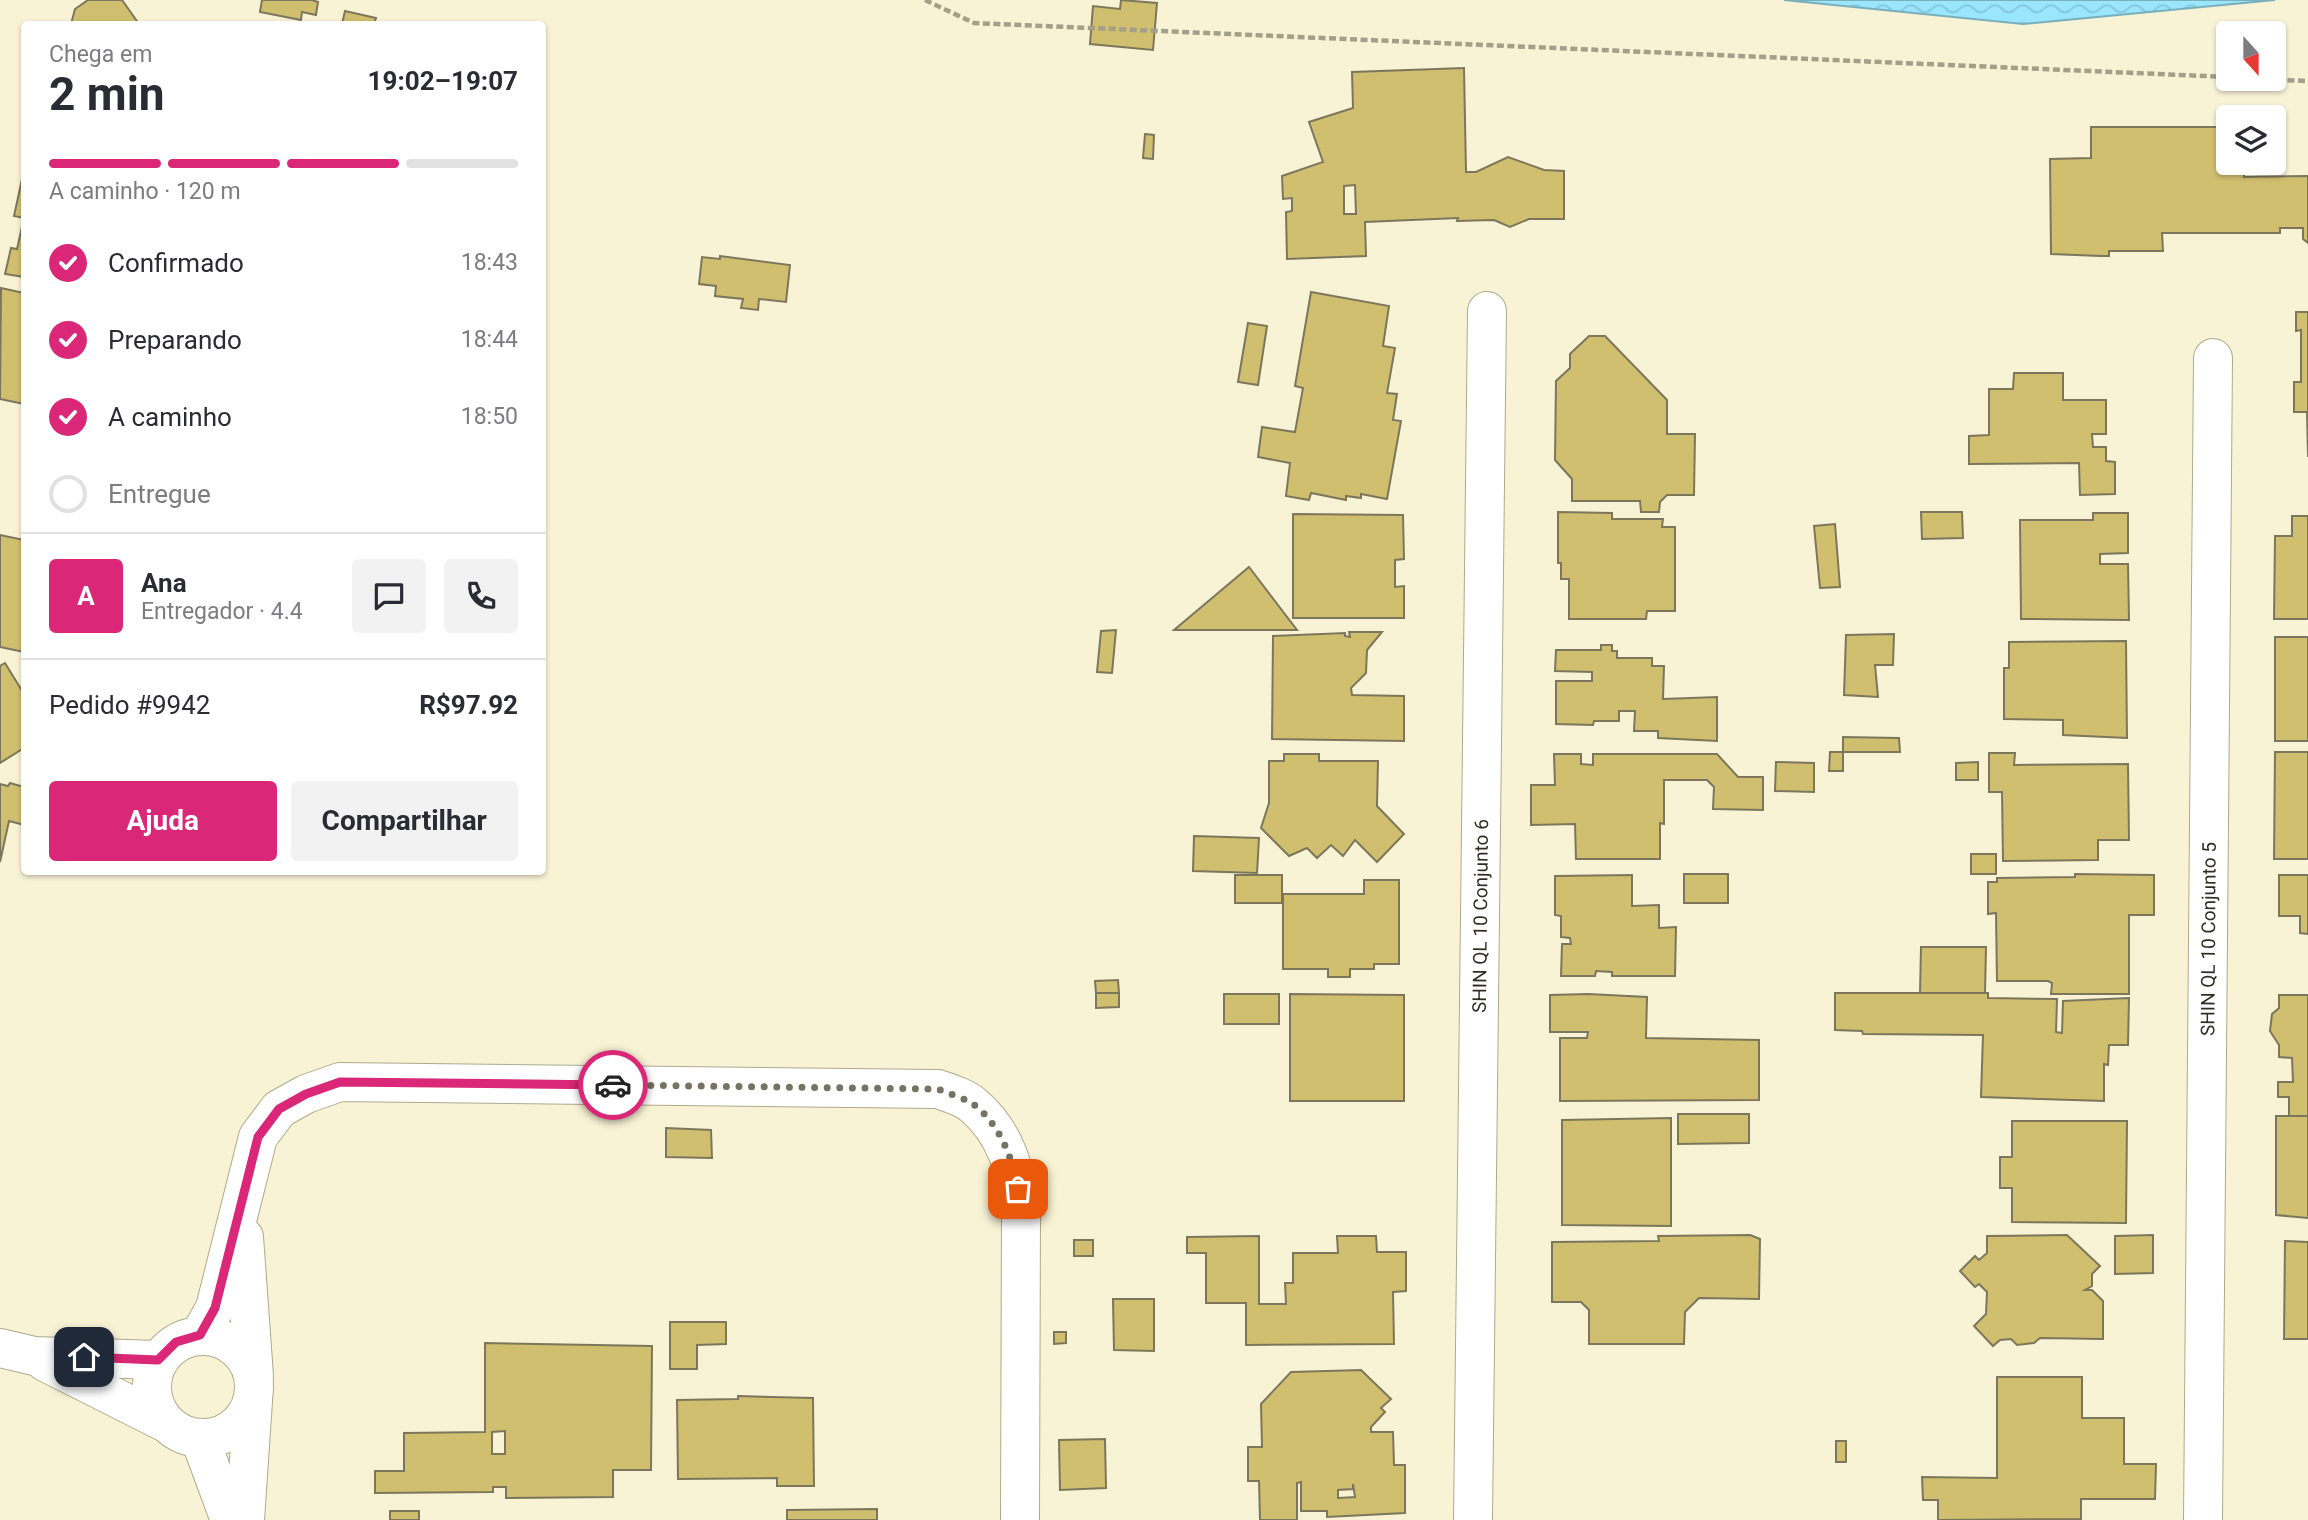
<!DOCTYPE html>
<html lang="pt">
<head>
<meta charset="utf-8">
<style>
  :root { --surface:#fff; --page:#f2f2f3; --text:#2b2b33; --muted:#7c7c81; --line:#e1e1e2; --accent:#db2777 }
  body { margin:0; font-family:Roboto,sans-serif; background:var(--page); color:var(--text); height:100vh; display:flex; flex-direction:column; font-size:26px; white-space:nowrap }
  * { box-sizing:border-box; margin:0 }
  p { font-size:23px; color:var(--muted) }
  .icon { flex:none; width:38px; height:38px; fill:none; stroke:currentColor; stroke-width:2; stroke-linecap:round; stroke-linejoin:round }
  .map { position:relative; flex:1; overflow:hidden }
  .side { position:absolute; left:21px; top:21px; width:525px; height:854px; display:flex; flex-direction:column; background:var(--surface); border-radius:7px; box-shadow:0 2px 5px #0004 }
  .side>* { flex:none }
  .needle { width:46px; rotate:159deg }
  .fabs { position:absolute; left:2216px; top:21px; display:grid; gap:14px }
  .fabs a { display:grid; place-items:center; width:70px; height:70px; border-radius:7px; background:var(--surface); box-shadow:0 2px 5px #0004; font-size:35px }
  .pin { position:absolute; display:grid; place-items:center; width:60px; height:60px; color:#fff; margin:-30px; border-radius:14px; box-shadow:0 4px 10px #0006 }
  .courier { position:absolute; display:grid; place-items:center; width:70px; height:70px; margin:-35px; border:5px solid #db2777; border-radius:50%; background:#fff; color:#222; box-shadow:0 2px 9px #0007 }
  .headline em { font-style:normal; font-weight:700 }
  .headline div { display:flex; flex-direction:column-reverse }
  .headline { display:flex; align-items:center; justify-content:space-between; height:119px; padding:0 28px }
  h1 { font-size:46px; font-weight:700; line-height:52px }
  .bar { display:grid; grid-template-columns:repeat(4,1fr); gap:10px 7px; align-content:center; height:84px; padding:0 28px }
  .bar i { height:9px; border-radius:5px; background:var(--line) }
  .bar .on { background:var(--accent) }
  .bar p { grid-column:span 4 }
  .line { display:flex; align-items:center; gap:18px; padding:0 28px; border-top:2px solid var(--line) }
  .line div { flex:1 }
  .round { display:grid; place-items:center; flex:none; width:74px; height:74px; border-radius:7px; background:var(--page) }
  ol { padding:0 28px; list-style:none }
  li { display:flex; align-items:center; gap:21px; height:77px }
  li p { margin-inline-start:auto }
  li .icon { padding:7px; border-radius:50%; background:var(--accent); color:#fff; stroke-width:4 }
  li:last-child { color:var(--muted) }
  li i { width:38px; height:38px; border:4px solid var(--line); border-radius:50% }
  .action { display:flex; gap:14px; margin-top:auto; padding:14px 28px }
  .action a { flex:1; height:80px; border-radius:7px; background:var(--accent); color:#fff; font-size:28px; font-weight:700; line-height:80px; text-align:center }
  .action a+a { background:var(--page); color:var(--text) }
  .map>svg:first-child { display:block }
</style>
</head>
<body>
<div class="map">
<svg width="2308" height="1520" viewBox="0 0 2308 1520">
  <defs>
    <pattern id="water-waves" width="16" height="10" patternUnits="userSpaceOnUse" patternTransform="scale(1.75)"><rect width="16" height="10" fill="#99e6fe"/><path d="M0 5q4-4 8 0t8 0" fill="none" stroke="#84c6d9"/></pattern>
  </defs>
  <rect width="100%" height="100%" fill="#f9f3d6"/>
  <!-- water -->
  <path fill="url(#water-waves)" stroke="#7aafbc" stroke-width="2" d="M1784,0H2275L2023,24Z"/>
  <!-- building -->
  <g fill="#d0bf6f" stroke="#7c775c" stroke-width="2" fill-rule="evenodd">
    <path d="M88,0H122L139,24H71L75,9Z"/>
    <path d="M262,0H312L318,2L316,15L302,12L301,20L260,12Z"/>
    <path d="M1121,0L1157,3L1153,50L1090,44L1093,6L1120,9Z"/>
    <path d="M345,11L376,18L374,24H342Z"/>
    <path d="M1464,68L1466,172H1476L1508,157L1544,170L1564,171V219H1529L1510,227L1494,220L1457,221L1458,218L1365,222L1366,256L1287,259L1286,212L1292,211V198L1283,199L1282,176L1323,162L1309,122L1353,108L1352,72ZM1355,185L1356,214H1344V186Z"/>
    <path d="M2091,127H2228V163L2244,165V177L2308,176V243L2303,239V228H2280V233H2162L2163,251H2109V256H2101L2051,254L2050,159L2091,158Z"/>
    <path d="M1145,134L1154,135L1153,159L1143,158Z"/>
    <path d="M24,170V277L5,274L11,248L17,249L24,218L14,216Z"/>
    <path d="M720,256L790,265L786,302L759,299L758,310L741,308L743,299L715,296L716,286L699,284L702,257L720,259Z"/>
    <path d="M1,288L24,293V404L0,399Z"/>
    <path d="M1311,292L1389,306L1383,346L1395,348L1387,393L1397,394L1393,420L1401,421L1387,499L1361,494V498L1346,496V500L1311,493L1309,500L1286,496L1290,463L1258,457L1262,427L1295,432L1303,388L1295,386Z"/>
    <path d="M2296,312H2308V457L2307,412H2294V382H2301V330L2296,331Z"/>
    <path d="M1248,323L1267,326L1258,385L1238,382Z"/>
    <path d="M1589,336H1605L1667,400V434H1695L1694,495H1667L1660,502L1659,512H1641L1640,501H1572V479L1555,460L1556,381L1570,368V354Z"/>
    <path d="M2014,373H2063V400H2106V434H2092L2093,447H2106V461L2115,462V494L2080,495L2079,463L1969,464V436L1989,435V389H2013Z"/>
    <path d="M1558,512L1612,513V519H1663L1662,527H1675V611H1647L1646,619H1569V579H1561V563H1558Z"/>
    <path d="M1921,512H1962L1963,538L1922,539Z"/>
    <path d="M2093,513H2128V553L2100,554V564H2128L2129,620L2021,619L2020,520H2093Z"/>
    <path d="M1293,514L1403,515L1404,559L1395,560V587L1404,586V618H1293Z"/>
    <path d="M2292,516H2308V619H2274L2275,536H2292Z"/>
    <path d="M1835,524L1840,587L1820,588L1814,526Z"/>
    <path d="M0,535L24,540V652L0,647Z"/>
    <path d="M1249,567L1297,630H1174Z"/>
    <path d="M1116,630L1112,673L1097,672L1101,631Z"/>
    <path d="M1349,632H1382L1367,650L1366,673L1351,688L1352,695L1404,696V741L1272,739L1273,636L1345,633V636L1350,637Z"/>
    <path d="M1894,634L1893,665H1875L1878,697L1844,695L1846,635Z"/>
    <rect x="2275" y="637" width="33" height="104"/>
    <path d="M2126,641L2127,738L2063,735V720L2004,719V668H2009V642Z"/>
    <path d="M1601,645H1612V651H1617V658H1652V666H1664L1663,699L1717,697V741L1658,738V731H1634L1635,711H1619V721H1594L1593,725L1556,724V681H1592V672L1555,671L1556,650H1601Z"/>
    <path d="M5,663L24,694V748L0,763V666Z"/>
    <path d="M1843,737L1899,738L1900,752H1843Z"/>
    <path d="M1830,752H1843V771H1829Z"/>
    <path d="M2275,752H2308V859H2274Z"/>
    <path d="M1989,753H2015L2014,765L2128,764L2129,840H2098V860L2003,861L2002,792H1989Z"/>
    <path d="M1284,754H1319V761H1378L1377,806L1404,834L1377,862L1355,840L1343,856L1331,845L1317,858L1307,848L1289,856L1261,828L1269,803V761H1284Z"/>
    <path d="M1554,754H1581V764L1593,765V754H1717L1738,777H1763V810L1713,809L1714,787L1707,780H1664V824L1660,823V859H1576L1575,824L1531,825V785H1555Z"/>
    <path d="M1776,762L1814,763V792L1775,791Z"/>
    <path d="M1978,762V780H1956V763Z"/>
    <path d="M10,783L24,787V825L9,821L0,862V784L8,786Z"/>
    <path d="M1194,836L1259,838L1257,873L1193,871Z"/>
    <rect x="1971" y="854" width="25" height="20"/>
    <rect x="1684" y="874" width="44" height="29"/>
    <path d="M2075,874L2154,875V915H2129V994H2051L2052,983L2048,981H1997L1996,913L1988,914V882H1997V878L2075,877Z"/>
    <rect x="1235" y="875" width="47" height="28"/>
    <path d="M1632,875V906L1659,905V928L1676,927L1675,976H1612V972L1596,971L1595,976H1561L1562,944H1571L1570,938L1561,937V916L1555,915V876Z"/>
    <path d="M2279,875H2308V934L2300,933V916H2279Z"/>
    <path d="M1364,880H1399V964H1374V969H1350V977H1328V969H1283V894H1364Z"/>
    <path d="M1921,947H1986L1985,993L1920,994Z"/>
    <path d="M1118,980L1119,993H1096L1095,981Z"/>
    <path d="M1096,993H1119V1007L1096,1008Z"/>
    <path d="M1835,993H1988V998L2057,999L2056,1032L2062,1033L2063,1001L2129,998L2128,1045H2109L2108,1065L2104,1064V1101L1981,1097L1983,1035L1863,1034L1862,1031L1835,1030Z"/>
    <rect x="1224" y="994" width="55" height="30"/>
    <path d="M1290,994L1404,995V1101H1290Z"/>
    <path d="M1588,994L1647,997L1646,1038L1759,1040V1100L1560,1101V1038H1587L1588,1032H1550V995Z"/>
    <path d="M2279,995H2308V1116H2289V1097H2278V1082H2293L2292,1058L2279,1057V1045L2270,1031L2272,1014L2279,1008Z"/>
    <path d="M1678,1114H1749V1143L1678,1144Z"/>
    <path d="M2276,1116H2308V1218L2276,1215Z"/>
    <path d="M1671,1118V1226L1562,1225V1120Z"/>
    <path d="M2012,1121H2127L2126,1223L2012,1222V1188H2000V1157H2012Z"/>
    <path d="M666,1128L711,1130L712,1158L666,1157Z"/>
    <path d="M1750,1235L1760,1239L1759,1299L1699,1298L1685,1312L1684,1344H1589V1310L1581,1302H1552V1242L1659,1241L1658,1236Z"/>
    <path d="M2067,1235L2100,1266L2092,1274V1286L2085,1290H2092L2103,1301V1339L2040,1338L2034,1343L2017,1345L2011,1339L2000,1340L1993,1346L1974,1326L1986,1314L1987,1292L1979,1284L1975,1287L1960,1271L1975,1256L1979,1260L1987,1253V1236Z"/>
    <path d="M2153,1235V1273L2115,1274V1236Z"/>
    <path d="M1259,1236V1304H1286L1285,1283H1293V1253H1338L1337,1236H1376L1377,1252H1406V1291L1393,1292L1394,1344L1246,1345V1303H1206V1253H1187V1237Z"/>
    <rect x="1074" y="1240" width="19" height="16"/>
    <path d="M2285,1241L2308,1242V1339H2284Z"/>
    <path d="M1113,1299H1154V1351L1114,1350Z"/>
    <path d="M670,1322H726V1344L697,1345V1369H670Z"/>
    <path d="M1054,1332H1066V1343L1054,1344Z"/>
    <path d="M485,1343L652,1346L651,1470H613V1497L506,1498V1487H493V1492L375,1493V1471H404V1433L485,1432ZM505,1431V1454H492V1432Z"/>
    <path d="M1361,1370L1391,1399L1381,1408L1385,1412L1371,1427V1432H1393L1394,1465H1405V1513L1327,1517V1511H1301V1482L1297,1483V1520H1260L1259,1481H1248V1447H1262L1261,1404L1291,1372ZM1353,1484L1355,1497L1338,1498V1490L1353,1489Z"/>
    <path d="M1997,1377H2082V1418H2124V1464H2156L2155,1499H2081V1519L1938,1520V1500H1923L1922,1477L1997,1478Z"/>
    <path d="M738,1396L813,1398L814,1486H777V1478L678,1479L677,1400L738,1399Z"/>
    <path d="M1105,1439L1106,1488L1060,1490L1059,1440Z"/>
    <rect x="1836" y="1441" width="10" height="21"/>
    <path d="M877,1509V1520H787V1510Z"/>
    <rect x="390" y="1511" width="29" height="9"/>
  </g>
  <g fill="none" stroke-linecap="round" stroke-linejoin="round">
    <defs>
      <g id="street">
        <path id="s1" d="M1473,1520L1487,311"/>
        <path id="s2" d="M2203,1520L2213,358"/>
      </g>
      <g id="secondary">
        <path d="M244,1237L254,1376"/>
        <path d="M200,1335L215,1308L258,1137L279,1109L306,1094L340,1082L938,1089C949,1093 964,1097 973,1105C1006,1133 1015,1169 1021,1210L1020,1520"/>
        <circle cx="203" cy="1387" r="51"/>
        <path d="M0,1348L34,1356L158,1360"/>
        <path d="M45,1362L164,1422"/>
        <path d="M200,1439L230,1520"/>
        <path d="M245,1520L253,1401"/>
      </g>
    </defs>
    <!-- street casing -->
    <use href="#street" stroke="#afa98d" stroke-width="40"/>
    <!-- secondary casing -->
    <use href="#secondary" stroke="#afa98d" stroke-width="40"/>
    <!-- path -->
    <g stroke="#a39f89" stroke-width="4.5" stroke-dasharray="7 3.5" stroke-linecap="butt">
      <path d="M925,0L974,23L2228,77"/>
      <path d="M2256,79L2308,81"/>
    </g>
    <!-- street -->
    <use href="#street" stroke="#fff" stroke-width="38"/>
    <!-- secondary -->
    <use href="#secondary" stroke="#fff" stroke-width="38"/>
  </g>
  <g fill="none" stroke-linecap="round" stroke-linejoin="round">
    <!-- done -->
    <path stroke="#767362" stroke-width="7" stroke-dasharray="0 12.6" d="M613,1085L938,1089C948,1093 960,1097 970,1102C998,1120 1013,1158 1018,1189"/>
    <!-- route -->
    <path stroke="#db2777" stroke-width="9" d="M84,1357L158,1360L176,1342L200,1335L215,1308L258,1137L279,1109L306,1094L340,1082L613,1085"/>
  </g>
  <g text-anchor="middle" dominant-baseline="central" stroke-width="7" stroke-linejoin="round" paint-order="stroke">
    <!-- street labels -->
    <g font-size="19" fill="#302e23" stroke="#fff">
      <text stroke="none"><textPath href="#s1" startOffset="604">SHIN QL 10 Conjunto 6</textPath></text>
      <text stroke="none"><textPath href="#s2" startOffset="581">SHIN QL 10 Conjunto 5</textPath></text>
    </g>
  </g>
</svg>
<div class="fabs">
<a><svg class="needle" viewBox="-14 -14 28 28"><path d="M0-13l5 13h-10z" fill="#e53935"/><path d="M0 13l5-13h-10z" fill="#7c7c81"/></svg></a>
<a><svg class="icon" aria-label="layers" viewBox="0 0 24 24"><path d="M12 4l9 5-9 5-9-5zM3 14l9 5 9-5"/></svg></a>
</div>
<div class="pin" style="left:1018px;top:1189px;background:#ea580c"><svg class="icon" aria-label="bag" viewBox="0 0 24 24"><path d="M5 8h14l-1 12H6zM9 8a3 3 0 0 1 6 0"/></svg></div>
<div class="pin" style="left:84px;top:1357px;background:#1f2937"><svg class="icon" aria-label="home" viewBox="0 0 24 24"><path d="M3 11l9-7 9 7M6 9v11h12V9"/></svg></div>
<div class="courier" style="left:613px;top:1085px"><svg class="icon" aria-label="car" viewBox="0 0 24 24"><path d="M5 17H2v-5l4-1 3-4h7l3 4 3 1v5h-3M9 17h6M6 11h13"/><circle cx="7" cy="17" r="2"/><circle cx="17" cy="17" r="2"/></svg></div>
<section class="side">
<div class="headline"><div><h1>2 min</h1><p>Chega em</p></div><em>19:02–19:07</em></div>
<div class="bar"><i class="on"></i><i class="on"></i><i class="on"></i><i></i><p>A caminho · 120 m</p></div>
<ol>
<li><svg class="icon" aria-label="check" viewBox="0 0 24 24"><path d="M5 12l5 5 9-10"/></svg>Confirmado<p>18:43</p></li>
<li><svg class="icon" aria-label="check" viewBox="0 0 24 24"><path d="M5 12l5 5 9-10"/></svg>Preparando<p>18:44</p></li>
<li><svg class="icon" aria-label="check" viewBox="0 0 24 24"><path d="M5 12l5 5 9-10"/></svg>A caminho<p>18:50</p></li>
<li><i></i>Entregue</li>
</ol>
<div class="line" style="height:126px"><b class="round" style="background:var(--accent);color:#fff">A</b><div><b>Ana</b><p>Entregador · 4.4</p></div><a class="round"><svg class="icon" aria-label="chat" viewBox="0 0 24 24"><path d="M4 5h16v11H9l-5 4z"/></svg></a><a class="round"><svg class="icon" aria-label="phone" viewBox="0 0 24 24"><path d="M5 4h4l2 5-3 2q2 4 5 5l2-3 5 2v4C11 20 4 13 5 4z"/></svg></a></div>
<div class="line" style="height:91px"><div>Pedido #9942</div><b>R$97.92</b></div>
<div class="action"><a>Ajuda</a><a>Compartilhar</a></div>
</section>
</div>
</body>
</html>
